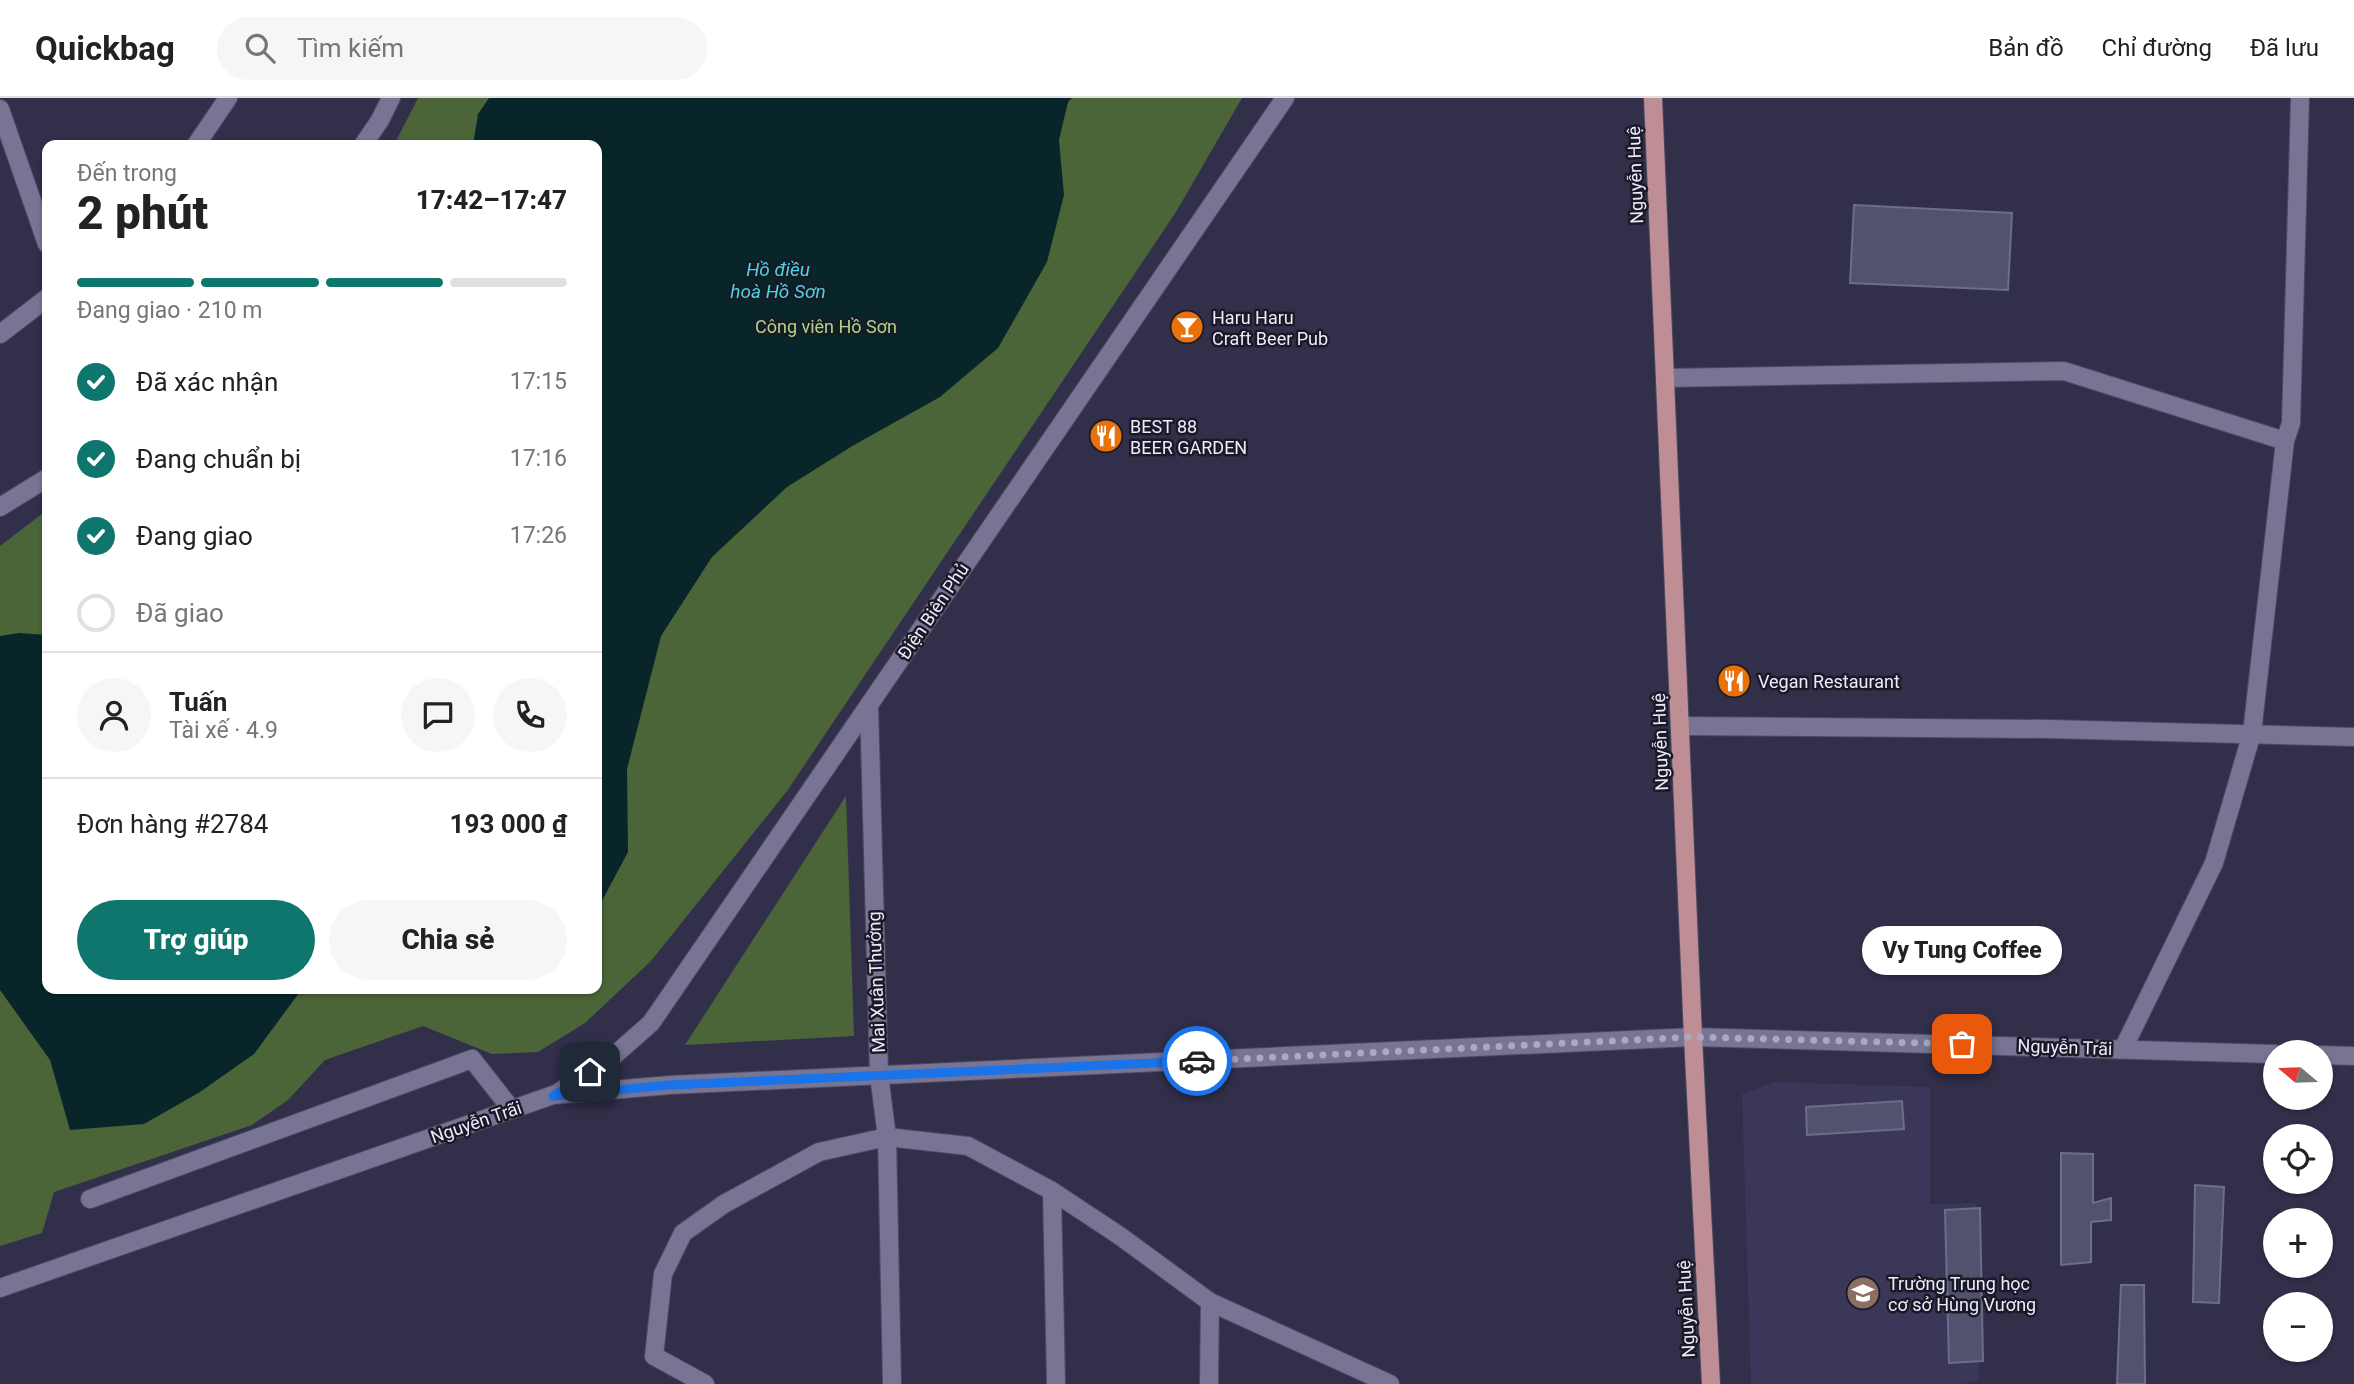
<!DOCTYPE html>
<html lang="vi">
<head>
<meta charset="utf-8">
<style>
  :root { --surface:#fff; --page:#f6f6f6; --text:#222; --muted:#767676; --line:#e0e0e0; --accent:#0f766e }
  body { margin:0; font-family:Roboto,sans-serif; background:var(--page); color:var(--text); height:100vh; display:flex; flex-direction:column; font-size:26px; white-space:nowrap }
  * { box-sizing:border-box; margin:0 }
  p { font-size:23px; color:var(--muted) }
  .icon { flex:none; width:38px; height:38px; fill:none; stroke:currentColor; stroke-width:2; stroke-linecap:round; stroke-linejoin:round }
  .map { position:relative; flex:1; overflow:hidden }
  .details { position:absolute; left:42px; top:42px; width:560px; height:854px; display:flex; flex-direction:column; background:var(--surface); border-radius:14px; box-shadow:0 2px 5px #0004 }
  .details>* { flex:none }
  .needle { width:46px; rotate:289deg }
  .tools { position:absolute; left:2263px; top:942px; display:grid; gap:14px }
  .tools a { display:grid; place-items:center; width:70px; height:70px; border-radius:50%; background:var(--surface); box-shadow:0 2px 5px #0004; font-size:35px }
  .pin { position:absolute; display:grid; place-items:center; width:60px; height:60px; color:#fff; margin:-30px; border-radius:14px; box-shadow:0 4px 10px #0006 }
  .courier { position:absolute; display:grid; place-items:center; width:70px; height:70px; margin:-35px; border:5px solid #1a73e8; border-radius:50%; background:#fff; color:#222; box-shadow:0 2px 9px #0007 }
  .bubble { position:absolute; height:49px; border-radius:24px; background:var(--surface); box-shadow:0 2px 5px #0004; font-size:23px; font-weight:800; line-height:49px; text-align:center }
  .summary em { font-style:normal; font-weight:800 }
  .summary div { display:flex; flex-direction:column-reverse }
  .summary { display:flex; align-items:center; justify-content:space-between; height:119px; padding:0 35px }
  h1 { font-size:46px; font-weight:800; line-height:52px }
  .bar { display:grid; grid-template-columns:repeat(4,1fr); gap:10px 7px; align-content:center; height:84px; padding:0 35px }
  .bar i { height:9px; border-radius:5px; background:var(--line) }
  .bar .active { background:var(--accent) }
  .bar p { grid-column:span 4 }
  .line { display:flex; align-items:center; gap:18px; padding:0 35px; border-top:2px solid var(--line) }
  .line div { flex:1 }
  .round { display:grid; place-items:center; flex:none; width:74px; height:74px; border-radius:37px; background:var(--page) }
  ol { padding:0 35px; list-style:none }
  li { display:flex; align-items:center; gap:21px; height:77px }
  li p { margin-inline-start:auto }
  li .icon { padding:7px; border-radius:50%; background:var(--accent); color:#fff; stroke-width:4 }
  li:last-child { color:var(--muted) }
  li i { width:38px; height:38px; border:4px solid var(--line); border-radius:50% }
  .primary-button { display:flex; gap:14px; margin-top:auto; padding:14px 35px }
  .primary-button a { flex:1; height:80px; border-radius:42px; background:var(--accent); color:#fff; font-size:28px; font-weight:800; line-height:80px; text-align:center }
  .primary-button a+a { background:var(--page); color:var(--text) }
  header { display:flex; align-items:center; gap:42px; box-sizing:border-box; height:98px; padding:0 35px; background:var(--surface); border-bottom:2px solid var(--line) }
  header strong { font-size:33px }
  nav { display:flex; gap:38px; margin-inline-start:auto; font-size:24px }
  .search { width:490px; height:63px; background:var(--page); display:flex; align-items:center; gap:18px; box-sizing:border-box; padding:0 24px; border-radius:38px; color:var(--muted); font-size:26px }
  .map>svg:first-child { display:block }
</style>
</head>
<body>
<header>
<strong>Quickbag</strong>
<div class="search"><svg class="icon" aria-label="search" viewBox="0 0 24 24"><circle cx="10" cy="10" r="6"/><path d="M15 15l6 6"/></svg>Tìm kiếm</div>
<nav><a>Bản đồ</a><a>Chỉ đường</a><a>Đã lưu</a></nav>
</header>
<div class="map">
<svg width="2354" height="1286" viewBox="0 0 2354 1286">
  <rect width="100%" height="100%" fill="#322f4b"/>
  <!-- built -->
  <path fill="#3b3759" d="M1775,984L1930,989V1106L1976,1105L1979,1282L1962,1286H1751L1742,996Z"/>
  <!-- green -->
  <g fill="#4b6538">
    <path d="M418,0H1242L1176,114L787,693L651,863L585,925L538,954L492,956L423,928L325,962L288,1002L252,1027L54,1094L42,1135L0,1148V448L47,412V891H597V47H394Z"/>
    <path d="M846,698L854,938L685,947Z"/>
  </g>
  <!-- water -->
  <g fill="#082629">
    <path d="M489,0H1072L1068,4L1059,42L1064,97L1047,164L998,250L940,299L854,347L787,389L712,459L661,538L627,671L628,754L597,812V47H473L478,16Z"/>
    <path d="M19,535L47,537V891H302L254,956L200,994L144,1026L70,1032L50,962L0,892V538Z"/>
  </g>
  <!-- building -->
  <g fill="#52526f" stroke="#6d6c8c" stroke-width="2">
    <path d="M1854,107L2012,115L2008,192L1850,185Z"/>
    <path d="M1902,1003L1904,1031L1807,1037L1806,1009Z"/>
    <path d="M2061,1055L2093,1056V1105L2111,1100V1122L2091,1124V1164L2061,1167Z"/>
    <path d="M2195,1087L2224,1089L2219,1205L2193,1204Z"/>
    <path d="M1980,1110L1983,1263L1949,1265L1945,1112Z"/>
    <path d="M2121,1187H2144L2145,1286H2117Z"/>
  </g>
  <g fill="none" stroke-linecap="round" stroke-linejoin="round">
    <defs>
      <g id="minor">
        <path d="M0,11L47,146"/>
        <path d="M196,47L228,0"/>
        <path d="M363,47L380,22L391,0"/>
        <path d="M0,236L47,200"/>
        <path d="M1665,280L2064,273L2285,343"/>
        <path d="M0,409L47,380"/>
        <path d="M869,607L879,977L887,1039L892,1286"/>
        <path d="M1680,628L2049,631L2354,639"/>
        <path d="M2123,951L2214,765L2252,635L2285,343L2291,325L2300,0"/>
        <path d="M2320,957L2354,958"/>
        <path d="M556,996L609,962L651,925L1285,0"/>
        <path d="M1052,1093L1056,1286"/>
        <path d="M90,1101L472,961L512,1012"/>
        <path d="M0,1190L553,997L670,987L1693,939L2275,956"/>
        <path d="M1210,1204L1390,1286"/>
        <path d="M705,1286L654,1258L663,1176L683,1135L724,1106L819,1054L887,1039L968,1048L1052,1093L1120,1138L1210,1204L1209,1286"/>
      </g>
      <path id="major" d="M1653,0L1693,939L1711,1286"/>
    </defs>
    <!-- minor casing -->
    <use href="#minor" stroke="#4c4a61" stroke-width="20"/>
    <!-- major casing -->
    <use href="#major" stroke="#4c4a61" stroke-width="20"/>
    <!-- minor -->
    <use href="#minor" stroke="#777494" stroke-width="18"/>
    <!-- major -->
    <use href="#major" stroke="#bf8e95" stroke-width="18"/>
  </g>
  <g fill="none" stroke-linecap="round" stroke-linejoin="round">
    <!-- done -->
    <path stroke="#aba9bf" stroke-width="7" stroke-dasharray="0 12.6" d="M1197,963L1693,939L1962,946"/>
    <!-- route -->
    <path stroke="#1a73e8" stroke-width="9" d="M590,974L553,998L670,987L1197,963"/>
  </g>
  <!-- icons -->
  <defs>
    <symbol id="bar-disc" viewBox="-11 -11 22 22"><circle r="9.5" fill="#e8710a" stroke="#1a1926"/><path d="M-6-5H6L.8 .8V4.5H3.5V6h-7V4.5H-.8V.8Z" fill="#fff"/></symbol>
    <symbol id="restaurant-disc" viewBox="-11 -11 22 22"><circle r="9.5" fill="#e8710a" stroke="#1a1926"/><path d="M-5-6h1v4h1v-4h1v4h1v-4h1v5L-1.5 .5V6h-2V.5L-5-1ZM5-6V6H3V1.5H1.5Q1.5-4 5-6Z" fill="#fff"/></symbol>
    <symbol id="school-disc" viewBox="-11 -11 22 22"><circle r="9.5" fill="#8d6e63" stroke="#1a1926"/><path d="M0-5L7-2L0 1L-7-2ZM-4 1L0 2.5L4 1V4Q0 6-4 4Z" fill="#fff"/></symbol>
  </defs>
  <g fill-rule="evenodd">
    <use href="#bar-disc" x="1168" y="210" width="38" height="38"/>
    <use href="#restaurant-disc" x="1087" y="319" width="38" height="38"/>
    <use href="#restaurant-disc" x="1715" y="564" width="38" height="38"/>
    <use href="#school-disc" x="1844" y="1176" width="38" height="38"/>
  </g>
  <g text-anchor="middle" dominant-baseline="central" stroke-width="5" stroke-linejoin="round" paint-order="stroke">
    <!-- street labels -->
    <g font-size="18" fill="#ecebfd" stroke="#1a1926">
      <text transform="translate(1635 77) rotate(-92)">Nguyễn Huệ</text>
      <text transform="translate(933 513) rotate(-56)">Điện Biên Phủ</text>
      <text transform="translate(1660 644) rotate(-92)">Nguyễn Huệ</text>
      <text transform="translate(876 884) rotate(-92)">Mai Xuân Thưởng</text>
      <text transform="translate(2065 949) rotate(2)">Nguyễn Trãi</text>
      <text transform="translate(476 1024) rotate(-19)">Nguyễn Trãi</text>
      <text transform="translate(1686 1211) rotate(-93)">Nguyễn Huệ</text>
    </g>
    <!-- poi labels -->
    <g font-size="18" fill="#ecebfd" stroke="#1a1926" text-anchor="start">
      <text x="1212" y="219">Haru Haru<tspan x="1212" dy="21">Craft Beer Pub</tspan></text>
      <text x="1130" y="328">BEST 88<tspan x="1130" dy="21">BEER GARDEN</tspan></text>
      <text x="1758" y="583">Vegan Restaurant</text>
      <text x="1888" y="1185">Trường Trung học<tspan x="1888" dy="21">cơ sở Hùng Vương</tspan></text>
    </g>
    <!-- park labels -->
    <g font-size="18" fill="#a9d787" stroke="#1a1926">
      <text x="826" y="228">Công viên Hồ Sơn</text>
    </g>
    <!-- water labels -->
    <g font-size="19" font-style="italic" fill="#4bd4e2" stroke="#1a1926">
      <text x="778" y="171">Hồ điều<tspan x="778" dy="22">hoà Hồ Sơn</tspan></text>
    </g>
  </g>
</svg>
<div class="tools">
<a><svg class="needle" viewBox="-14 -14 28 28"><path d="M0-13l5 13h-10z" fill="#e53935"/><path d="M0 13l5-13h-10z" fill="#767676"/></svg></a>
<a><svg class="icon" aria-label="locate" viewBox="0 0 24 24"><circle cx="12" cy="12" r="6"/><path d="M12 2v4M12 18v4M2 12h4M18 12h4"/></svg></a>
<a>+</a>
<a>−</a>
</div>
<div class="pin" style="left:1962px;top:946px;background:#ea580c"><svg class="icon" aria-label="bag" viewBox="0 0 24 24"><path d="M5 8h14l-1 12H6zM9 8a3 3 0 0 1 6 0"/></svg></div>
<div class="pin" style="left:590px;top:974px;background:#1f2937"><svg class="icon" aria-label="home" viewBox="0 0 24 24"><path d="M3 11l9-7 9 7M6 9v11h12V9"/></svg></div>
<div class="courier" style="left:1197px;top:963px"><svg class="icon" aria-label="car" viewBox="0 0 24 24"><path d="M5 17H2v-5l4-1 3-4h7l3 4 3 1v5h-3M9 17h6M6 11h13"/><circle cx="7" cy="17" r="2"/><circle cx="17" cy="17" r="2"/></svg></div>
<div class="bubble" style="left:1862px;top:828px;width:200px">Vy Tung Coffee</div>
<section class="details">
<div class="summary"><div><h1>2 phút</h1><p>Đến trong</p></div><em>17:42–17:47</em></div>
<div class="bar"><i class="active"></i><i class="active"></i><i class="active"></i><i></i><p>Đang giao · 210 m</p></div>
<ol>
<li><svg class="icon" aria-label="check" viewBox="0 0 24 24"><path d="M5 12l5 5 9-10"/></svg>Đã xác nhận<p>17:15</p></li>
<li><svg class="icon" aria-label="check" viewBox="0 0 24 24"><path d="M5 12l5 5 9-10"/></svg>Đang chuẩn bị<p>17:16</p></li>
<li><svg class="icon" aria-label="check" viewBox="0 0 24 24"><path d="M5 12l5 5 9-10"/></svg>Đang giao<p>17:26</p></li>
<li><i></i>Đã giao</li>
</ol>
<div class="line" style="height:126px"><a class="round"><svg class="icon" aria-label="person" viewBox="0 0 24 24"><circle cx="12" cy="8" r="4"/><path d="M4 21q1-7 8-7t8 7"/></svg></a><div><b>Tuấn</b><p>Tài xế · 4.9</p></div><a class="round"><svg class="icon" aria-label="chat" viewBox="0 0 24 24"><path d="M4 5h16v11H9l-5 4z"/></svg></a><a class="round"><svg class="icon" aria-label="phone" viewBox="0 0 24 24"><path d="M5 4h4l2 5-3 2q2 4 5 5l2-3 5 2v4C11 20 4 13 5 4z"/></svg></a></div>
<div class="line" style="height:91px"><div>Đơn hàng #2784</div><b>193 000 ₫</b></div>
<div class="primary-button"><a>Trợ giúp</a><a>Chia sẻ</a></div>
</section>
</div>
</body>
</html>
